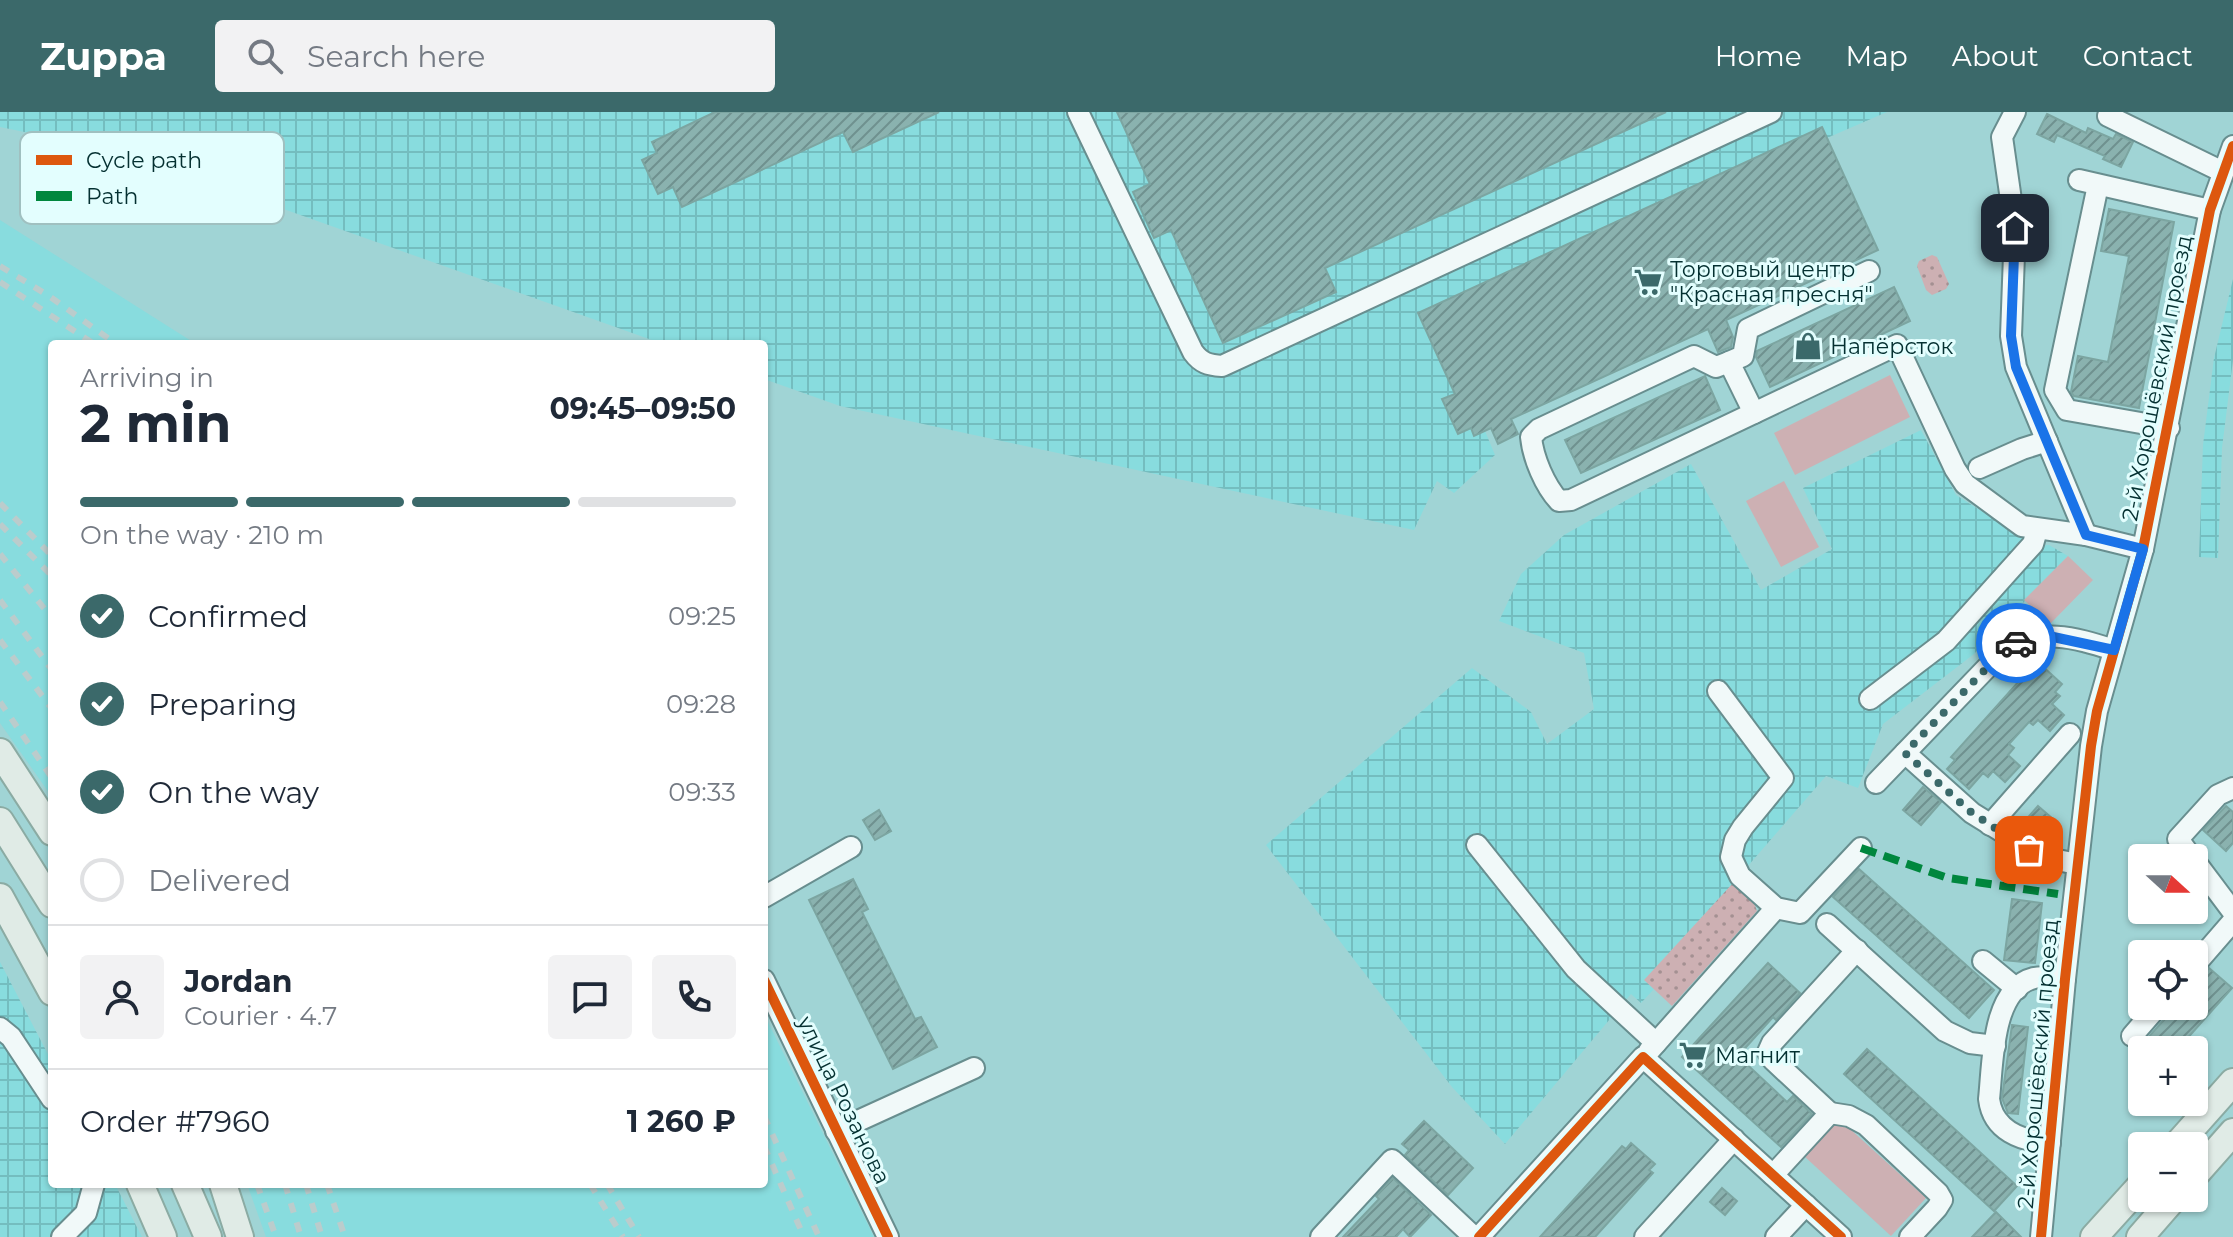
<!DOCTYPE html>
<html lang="en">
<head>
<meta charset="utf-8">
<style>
  :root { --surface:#fff; --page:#f2f2f3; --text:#1f2937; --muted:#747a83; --line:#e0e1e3; --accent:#3b696a }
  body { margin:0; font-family:Montserrat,sans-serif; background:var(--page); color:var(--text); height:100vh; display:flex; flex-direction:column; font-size:30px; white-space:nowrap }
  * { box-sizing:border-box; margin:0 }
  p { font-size:26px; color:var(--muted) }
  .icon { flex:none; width:44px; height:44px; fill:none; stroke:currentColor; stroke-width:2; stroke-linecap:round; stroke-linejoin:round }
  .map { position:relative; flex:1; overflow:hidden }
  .details { position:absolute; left:48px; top:228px; width:720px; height:848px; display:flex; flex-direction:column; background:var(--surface); border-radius:8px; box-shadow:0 2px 6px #0004 }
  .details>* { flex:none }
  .needle { width:52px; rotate:111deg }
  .controls { position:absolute; left:2128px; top:732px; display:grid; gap:16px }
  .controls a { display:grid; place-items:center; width:80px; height:80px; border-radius:8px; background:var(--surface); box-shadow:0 2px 6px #0004; font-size:40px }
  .pin { position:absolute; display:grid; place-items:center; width:68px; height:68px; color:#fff; margin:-34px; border-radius:16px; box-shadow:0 4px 12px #0006 }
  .courier { position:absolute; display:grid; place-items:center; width:80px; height:80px; margin:-40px; border:6px solid #1a73e8; border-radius:50%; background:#fff; color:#222; box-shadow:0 2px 10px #0007 }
  .overview em { font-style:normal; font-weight:700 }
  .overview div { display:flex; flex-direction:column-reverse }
  .overview { display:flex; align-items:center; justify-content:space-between; height:136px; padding:0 32px }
  h1 { font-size:52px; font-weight:700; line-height:60px }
  .bar { display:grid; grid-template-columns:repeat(4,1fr); gap:12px 8px; align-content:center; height:96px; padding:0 32px }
  .bar i { height:10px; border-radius:6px; background:var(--line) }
  .bar .active { background:var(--accent) }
  .bar p { grid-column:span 4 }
  .line { display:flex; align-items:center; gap:20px; padding:0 32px; border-top:2px solid var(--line) }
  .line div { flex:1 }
  .round { display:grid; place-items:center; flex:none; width:84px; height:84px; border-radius:8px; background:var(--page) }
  ol { padding:0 32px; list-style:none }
  li { display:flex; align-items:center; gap:24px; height:88px }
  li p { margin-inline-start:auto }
  li .icon { padding:8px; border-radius:50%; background:var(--accent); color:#fff; stroke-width:4 }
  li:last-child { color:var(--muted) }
  li i { width:44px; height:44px; border:4px solid var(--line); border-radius:50% }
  header { display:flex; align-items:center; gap:48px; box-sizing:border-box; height:112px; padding:0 40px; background:var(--accent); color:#fff }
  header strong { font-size:38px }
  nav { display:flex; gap:44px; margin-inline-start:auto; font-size:28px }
  .search { width:560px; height:72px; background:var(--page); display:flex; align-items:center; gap:20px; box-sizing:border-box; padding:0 28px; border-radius:8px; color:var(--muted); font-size:30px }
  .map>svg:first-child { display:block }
</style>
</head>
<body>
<header>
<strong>Zuppa</strong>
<div class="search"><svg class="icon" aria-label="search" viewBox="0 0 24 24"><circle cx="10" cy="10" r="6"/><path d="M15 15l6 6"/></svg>Search here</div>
<nav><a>Home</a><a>Map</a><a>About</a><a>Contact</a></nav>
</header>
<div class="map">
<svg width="2233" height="1125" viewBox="0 0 2233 1125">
  <defs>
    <pattern id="industrial-grid" width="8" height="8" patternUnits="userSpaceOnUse" patternTransform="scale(2)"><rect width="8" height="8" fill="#88dcde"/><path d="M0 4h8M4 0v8" fill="none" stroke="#74bdbf"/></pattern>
    <pattern id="grass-dots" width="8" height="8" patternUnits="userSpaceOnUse" patternTransform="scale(2)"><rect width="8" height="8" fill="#cdb0b3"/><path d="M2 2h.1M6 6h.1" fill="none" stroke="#a49092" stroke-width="1.8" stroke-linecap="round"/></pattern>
    <pattern id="building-hatch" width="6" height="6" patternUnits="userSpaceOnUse" patternTransform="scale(2)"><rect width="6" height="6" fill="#8ab2af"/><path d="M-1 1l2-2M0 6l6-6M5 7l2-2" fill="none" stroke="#6f918f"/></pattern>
  </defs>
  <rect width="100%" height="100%" fill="#a0d4d5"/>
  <!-- built -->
  <g fill="#88dcde">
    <path d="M0,108L196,232H52V685L0,611Z"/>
    <path d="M764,902L874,1125H266L247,1072H764Z"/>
  </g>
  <!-- industrial -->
  <g fill="url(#industrial-grid)">
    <path d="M0,0H1887L1827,26L1878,138L1485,319L1495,343L1454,381L1437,369L1414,418L840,294L764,267V232H663L202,68L73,30L0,15Z"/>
    <path d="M2233,167V248L2222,336L2218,446L2199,445L2203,333L2214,246Z"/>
    <path d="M1921,318L1956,383L2037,434L2049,433L2068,444L1974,542L1883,612L1858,676L1826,664L1721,785L1645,868L1654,877L1641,891L1631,882L1505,1032L1452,975L1266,733L1472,556L1531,600L1547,632L1594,597L1584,541L1499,509L1521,462L1564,423L1691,352L1761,478L1832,437L1803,376Z"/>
    <path d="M0,850L52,950V1072H115L142,1125H0Z"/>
  </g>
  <!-- grass -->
  <g fill="url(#grass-dots)">
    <path d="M1932,143L1937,145L1949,172L1946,177L1932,183L1926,178L1917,154L1919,149Z"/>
    <path d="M1733,771L1753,788L1757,799L1672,894L1644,868Z"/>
  </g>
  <!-- park -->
  <g fill="#cdb0b3">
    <path d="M1890,263L1910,305L1795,363L1774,321Z"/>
    <path d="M1784,369L1819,435L1781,455L1746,389Z"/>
    <path d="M2068,444L2093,468L2050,512L2024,488Z"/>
    <path d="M1833,1013L1849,1016L1926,1086L1891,1124L1804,1044Z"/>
  </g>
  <!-- building -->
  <g fill="url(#building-hatch)" stroke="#7ca5a1" stroke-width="2">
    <path d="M715,0H939L853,40L843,20L682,95L673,75L658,82L642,48L657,41L652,30Z"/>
    <path d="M1117,0H1666L1325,156L1336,180L1223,231L1171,118L1154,126L1133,80L1150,72Z"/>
    <path d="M2047,2L2086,21L2088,16L2113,27L2116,22L2133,30L2121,55L2103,47L2105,44L2057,23L2054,30L2037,22Z"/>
    <path d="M1822,15L1878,138L1726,208L1733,225L1731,235L1718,240L1708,217L1511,307L1518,322L1498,332L1491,316L1474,324L1471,316L1458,322L1442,287L1455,282L1418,201Z"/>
    <path d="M2109,97L2174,110L2139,296L2074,284L2071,280L2078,244L2108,250L2129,144L2101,139Z"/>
    <path d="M1894,175L1910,209L1770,275L1756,245L1757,239Z"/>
    <path d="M1705,264L1720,298L1581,361L1565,328Z"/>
    <path d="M2040,552L2062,572L2055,580L2060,584L2052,592L2064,603L2050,619L2038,608L2033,613L2029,610L2009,632L2014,636L2008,643L2020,654L2005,670L1993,659L1988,665L1983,661L1969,677L1947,657L1955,648L1951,645L2029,558L2032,561Z"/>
    <path d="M1923,675L1941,690L1921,713L1903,698Z"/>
    <path d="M2038,694L2052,706L2037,722L2024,710Z"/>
    <path d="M2226,694L2233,700V731L2226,739L2203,718Z"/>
    <path d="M879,698L891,719L875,728L863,708Z"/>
    <path d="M1859,757L1994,878L1969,906L1833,785Z"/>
    <path d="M853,767L868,797L862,800L915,907L921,905L937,935L893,957L809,788Z"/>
    <path d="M2012,787L2042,791L2035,851L2004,848Z"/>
    <path d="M1768,851L1800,881L1776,908L1773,905L1738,944L1787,990L1793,984L1812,1002L1781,1035L1682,945Z"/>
    <path d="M2209,856L2232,876L2177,938H2156L2146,928L2168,903L2171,894H2194V867L2203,863Z"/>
    <path d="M2012,913L2028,915L2018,1002L2008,1001L2002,986Z"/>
    <path d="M1867,937L2017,1074L1994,1099L1844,962Z"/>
    <path d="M1424,1009L1473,1056L1448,1083L1405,1043L1409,1038L1402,1032Z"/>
    <path d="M1631,1031L1655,1052L1649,1058L1653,1061L1595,1125H1540L1622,1034L1626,1037Z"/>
    <path d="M1393,1066L1431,1103L1410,1125L1403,1117L1396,1125H1343L1379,1087L1376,1084Z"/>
    <path d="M1722,1076L1737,1089L1725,1103L1710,1090Z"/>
    <path d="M1996,1100L2021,1125H1972Z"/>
  </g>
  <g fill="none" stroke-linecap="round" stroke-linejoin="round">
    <defs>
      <g id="minor">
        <path d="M1078,0L1193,240C1201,251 1208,253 1222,254L1771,0"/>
        <path d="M2015,0L2002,25L2015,116L2011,224L2016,255L2086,423"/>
        <path d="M2110,0L2108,4L2223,60"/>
        <path d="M2079,68L2210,98"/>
        <path d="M2098,73L2055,278L2067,298L2169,316"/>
        <path d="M1729,250L1716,255L1694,244L1539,317L1531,325C1533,346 1545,374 1559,389L1571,388L1897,233L1955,357L1965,372L2022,414L2086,423L2143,437"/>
        <path d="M1754,301L1729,250L1743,244L1748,217L1869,159"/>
        <path d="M1979,356L2022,337L2047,329"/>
        <path d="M1718,579L1783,666L1743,715L1735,728L1731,745L1740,764L1776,796L1800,801L1861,736"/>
        <path d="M1870,587L1946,529L2033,432L2037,418"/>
        <path d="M1905,641L1972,701L2043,745L2077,752"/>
        <path d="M1876,671L2002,540C2040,515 2073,525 2114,538"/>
        <path d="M1990,713L2070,622"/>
        <path d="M1477,733L1576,857L1656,931"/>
        <path d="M2192,746L2178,727L2218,683L2233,676"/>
        <path d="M2194,748L2233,800"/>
        <path d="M764,785L851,735"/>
        <path d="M1827,812L1945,919L1970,931L1995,934"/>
        <path d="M1983,849L2017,877"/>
        <path d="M2194,854L2233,809"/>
        <path d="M764,868L888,1125"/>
        <path d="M0,916L11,925L52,987"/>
        <path d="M2132,924L2158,894"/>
        <path d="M1649,939L1776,796"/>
        <path d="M1830,1001L1849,1004L1866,1013L1938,1081L1942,1088L1937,1096L1910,1125"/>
        <path d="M836,1019L974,956"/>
        <path d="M2050,1031C2021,1029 1993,1019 1989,987C1993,952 1991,877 2034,866C2044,864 2055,866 2065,867"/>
        <path d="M1773,1063L1830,1001L1773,948L1768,940L1772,931L1857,838"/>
        <path d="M62,1125L86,1101L94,1072"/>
        <path d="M1321,1125L1392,1048L1474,1125"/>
        <path d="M1479,1125L1643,945L1841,1125"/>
        <path d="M1645,1125L1734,1027"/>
        <path d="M1776,1125L1806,1093"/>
        <path d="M2041,1125L2065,867L2091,634L2097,599L2143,437L2210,98L2233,34"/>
      </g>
      <g id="major">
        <path d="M0,640L52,720"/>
        <path d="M0,709L52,792"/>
        <path d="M0,785L52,880"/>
        <path d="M2176,1034L2233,970"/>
        <path d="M2194,1064L2233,1020"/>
        <path d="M140,1072L163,1125"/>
        <path d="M185,1072L208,1125"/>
        <path d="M223,1072L240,1125"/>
        <path d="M2094,1125L2142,1072"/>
        <path d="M2140,1125L2174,1086"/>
      </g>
    </defs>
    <!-- minor casing -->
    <use href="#minor" stroke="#688e8f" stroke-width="24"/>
    <!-- major casing -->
    <use href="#major" stroke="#8baba3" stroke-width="30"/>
    <!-- minor -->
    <use href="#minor" stroke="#f1f9f9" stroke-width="20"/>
    <!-- major -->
    <use href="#major" stroke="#e0ebe6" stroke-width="26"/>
    <!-- rail -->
    <g stroke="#bcc" stroke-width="6" stroke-dasharray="10 10" stroke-linecap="butt">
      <path d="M0,154L49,184L116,232"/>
      <path d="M0,170L94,232"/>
      <path d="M0,391L52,444"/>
      <path d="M0,412L52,464"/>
      <path d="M0,442L52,506"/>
      <path d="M0,488L52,558"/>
      <path d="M0,528L52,597"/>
      <path d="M0,590L52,666"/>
      <path d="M764,1004L819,1125"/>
      <path d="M764,1034L804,1125"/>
      <path d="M257,1072L276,1125"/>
      <path d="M285,1072L301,1125"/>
      <path d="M306,1072L322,1125"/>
      <path d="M327,1072L345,1125"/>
      <path d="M590,1072L623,1125"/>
      <path d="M607,1072L639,1125"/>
    </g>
    <!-- quiet -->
    <path stroke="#00873e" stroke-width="8" stroke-dasharray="16 8" stroke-linecap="butt" d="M1861,736L1948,766L2058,782"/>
    <defs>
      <g id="cycleway">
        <path d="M764,868L888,1125"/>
        <path d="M1479,1125L1643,945L1841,1125"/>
        <path d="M2041,1125L2065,867L2091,634L2097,599L2143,437L2210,98L2233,34"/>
      </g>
    </defs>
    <!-- cycleway casing -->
    <use href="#cycleway" stroke="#e3fefe" stroke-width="15"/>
    <!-- cycleway -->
    <use href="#cycleway" stroke="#dd570e" stroke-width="10"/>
  </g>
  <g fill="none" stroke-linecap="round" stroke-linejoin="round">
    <!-- done -->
    <path stroke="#3b696a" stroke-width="8" stroke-dasharray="0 14.4" d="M2016,531L2002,540L1905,641L1972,701L2029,738"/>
    <!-- route -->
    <path stroke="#1a73e8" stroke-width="10" d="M2015,116L2011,224L2016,255L2086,423L2143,437L2114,538L2044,523L2016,531"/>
  </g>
  <!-- icons -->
  <defs>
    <symbol id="supermarket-bare" viewBox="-9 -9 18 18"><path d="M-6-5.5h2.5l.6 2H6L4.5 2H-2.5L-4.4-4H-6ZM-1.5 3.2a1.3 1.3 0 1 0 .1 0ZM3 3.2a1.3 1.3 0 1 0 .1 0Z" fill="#3b696a" stroke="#e3fefe" stroke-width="2.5" paint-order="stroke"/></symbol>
    <symbol id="shop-bare" viewBox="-9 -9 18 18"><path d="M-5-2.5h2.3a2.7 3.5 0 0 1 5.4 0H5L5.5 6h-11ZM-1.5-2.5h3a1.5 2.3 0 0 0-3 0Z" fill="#3b696a" stroke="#e3fefe" stroke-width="2.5" paint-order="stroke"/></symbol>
  </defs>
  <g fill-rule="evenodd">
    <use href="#supermarket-bare" x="1628" y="150" width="40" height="40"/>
    <use href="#shop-bare" x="1788" y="214" width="40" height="40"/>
    <use href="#supermarket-bare" x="1673" y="923" width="40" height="40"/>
  </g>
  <g text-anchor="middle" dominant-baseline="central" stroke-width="6" stroke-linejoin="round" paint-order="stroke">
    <!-- poi labels -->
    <g font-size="22" fill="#043031" stroke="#e3fefe" text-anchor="start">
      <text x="1670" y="157">Торговый центр<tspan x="1670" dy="25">"Красная пресня"</tspan></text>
      <text x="1830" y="234">Напёрсток</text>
      <text x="1715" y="943">Магнит</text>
    </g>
    <!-- street labels -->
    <g font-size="22" fill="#043031" stroke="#e3fefe">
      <text transform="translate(2157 266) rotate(-79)">2-й Хорошёвский проезд</text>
      <text transform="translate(2038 952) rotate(-85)">2-й Хорошёвский проезд</text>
      <text transform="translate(844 988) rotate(64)">улица Розанова</text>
    </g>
  </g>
  <!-- legend -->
  <rect x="20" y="20" width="264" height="92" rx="12" fill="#e3fefe" stroke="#a0c0c0" stroke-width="2"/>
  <rect x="36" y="43" width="36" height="10" fill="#dd570e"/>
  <rect x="36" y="79" width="36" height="10" fill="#00873e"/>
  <g font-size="22" fill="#043031">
    <text x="86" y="56">Cycle path</text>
    <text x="86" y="92">Path</text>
  </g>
</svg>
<div class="controls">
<a><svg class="needle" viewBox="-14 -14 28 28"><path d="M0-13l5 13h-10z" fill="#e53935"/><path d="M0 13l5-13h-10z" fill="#747a83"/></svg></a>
<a><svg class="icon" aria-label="locate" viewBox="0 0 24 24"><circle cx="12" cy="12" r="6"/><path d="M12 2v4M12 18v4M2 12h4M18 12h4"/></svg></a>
<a>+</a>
<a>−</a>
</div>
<div class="pin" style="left:2029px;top:738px;background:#ea580c"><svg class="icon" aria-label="bag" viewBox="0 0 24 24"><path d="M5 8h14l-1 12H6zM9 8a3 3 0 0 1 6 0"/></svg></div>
<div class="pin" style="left:2015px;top:116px;background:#1f2937"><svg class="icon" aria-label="home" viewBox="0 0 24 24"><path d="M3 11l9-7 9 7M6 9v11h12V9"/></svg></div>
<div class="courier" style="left:2016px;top:531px"><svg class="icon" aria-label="car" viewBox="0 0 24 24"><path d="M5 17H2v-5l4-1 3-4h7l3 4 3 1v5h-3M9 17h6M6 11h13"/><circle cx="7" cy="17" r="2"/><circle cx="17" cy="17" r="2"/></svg></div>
<section class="details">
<div class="overview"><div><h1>2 min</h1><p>Arriving in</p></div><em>09:45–09:50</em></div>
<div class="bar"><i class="active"></i><i class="active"></i><i class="active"></i><i></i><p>On the way · 210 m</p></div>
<ol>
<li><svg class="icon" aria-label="check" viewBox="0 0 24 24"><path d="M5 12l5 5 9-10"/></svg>Confirmed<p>09:25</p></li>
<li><svg class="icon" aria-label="check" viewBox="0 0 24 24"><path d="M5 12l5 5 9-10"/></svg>Preparing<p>09:28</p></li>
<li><svg class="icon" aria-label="check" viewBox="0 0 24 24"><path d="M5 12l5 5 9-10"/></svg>On the way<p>09:33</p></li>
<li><i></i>Delivered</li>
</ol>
<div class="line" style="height:144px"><a class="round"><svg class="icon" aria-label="person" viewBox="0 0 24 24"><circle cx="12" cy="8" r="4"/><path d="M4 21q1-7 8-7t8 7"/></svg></a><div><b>Jordan</b><p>Courier · 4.7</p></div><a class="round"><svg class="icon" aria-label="chat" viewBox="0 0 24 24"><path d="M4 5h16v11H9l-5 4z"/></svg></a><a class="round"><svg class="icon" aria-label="phone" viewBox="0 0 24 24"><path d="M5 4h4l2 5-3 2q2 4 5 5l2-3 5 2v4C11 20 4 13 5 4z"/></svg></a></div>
<div class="line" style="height:104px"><div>Order #7960</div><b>1 260 ₽</b></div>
</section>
</div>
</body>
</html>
